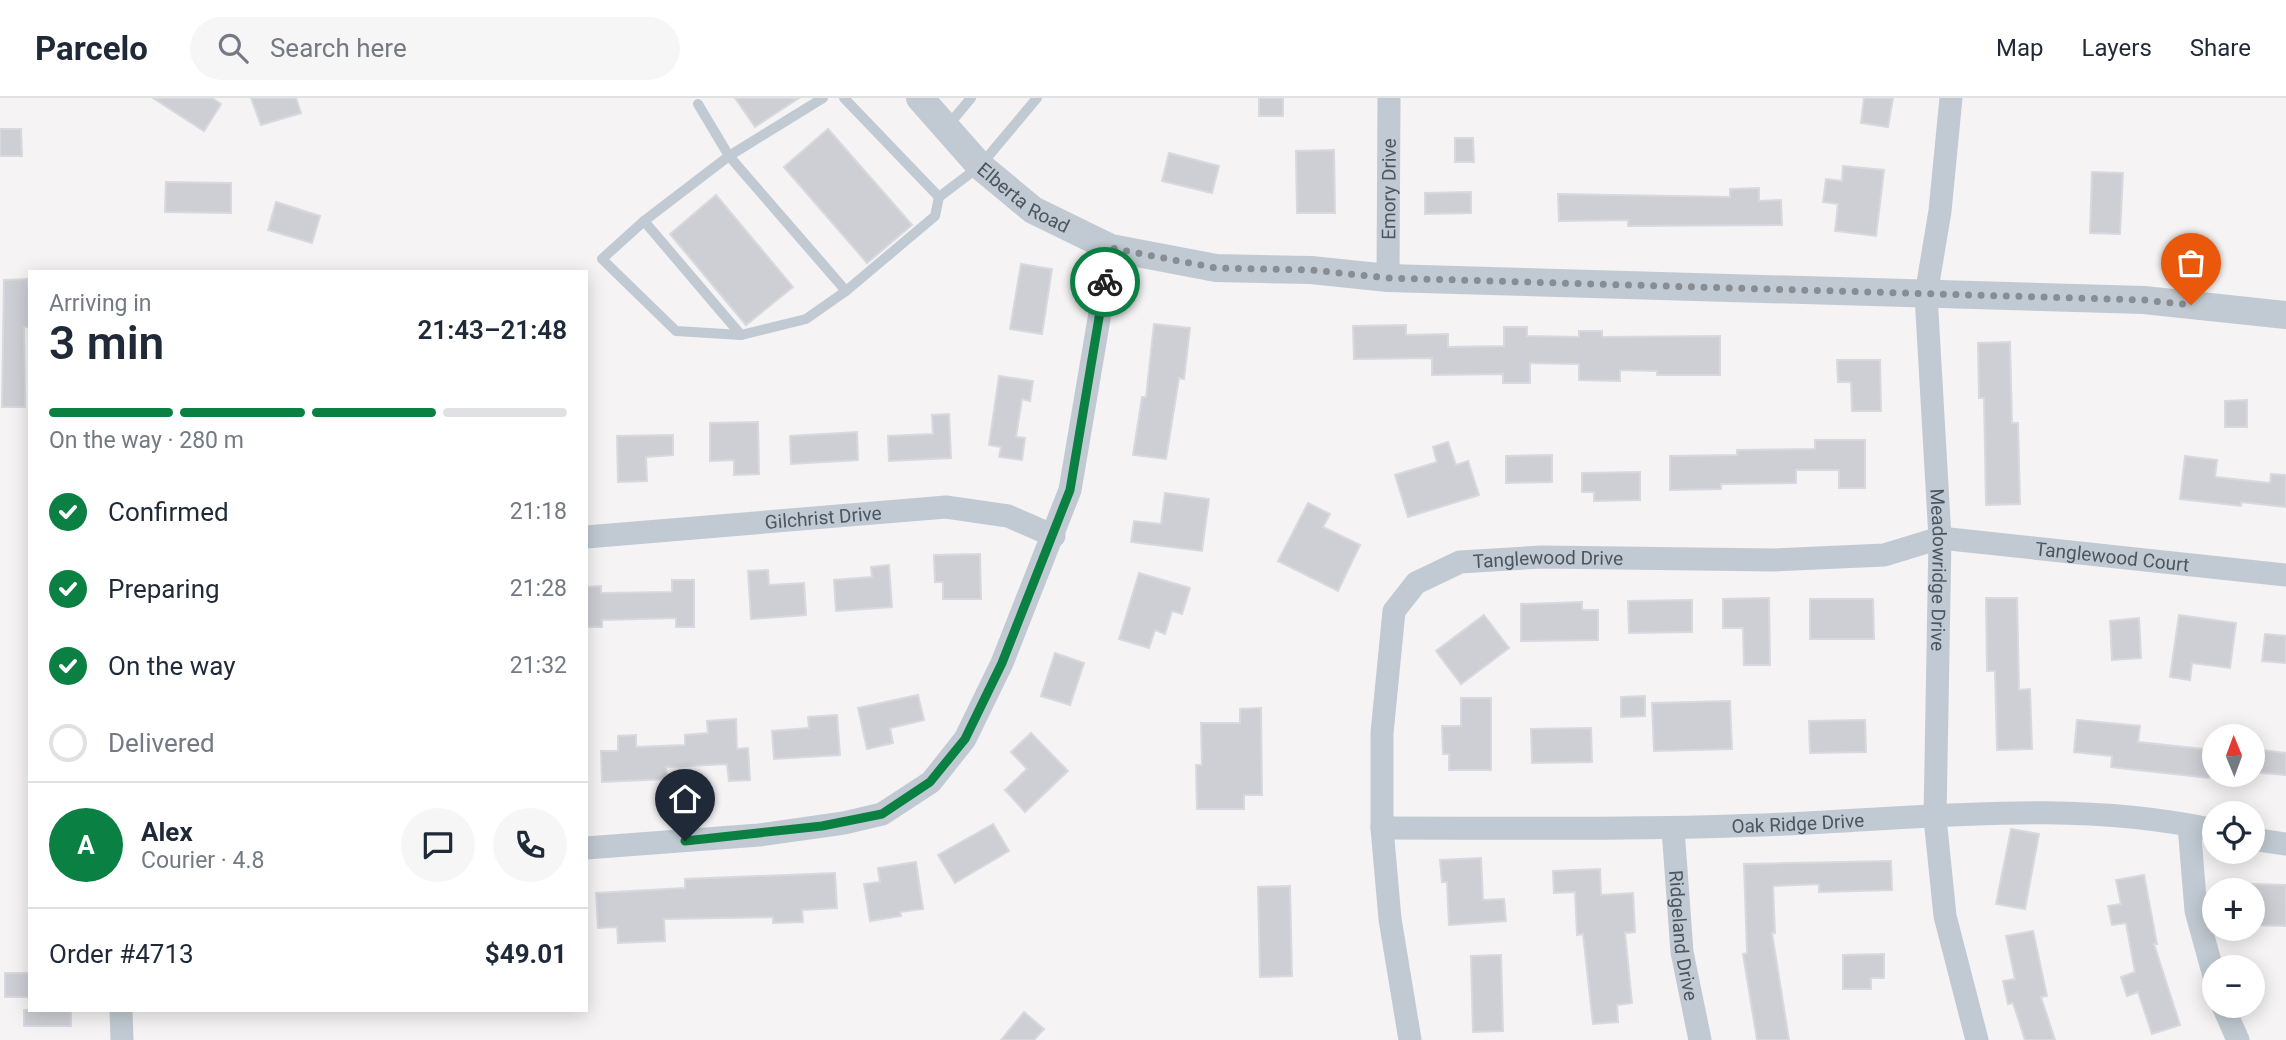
<!DOCTYPE html>
<html lang="en">
<head>
<meta charset="utf-8">
<style>
  :root { --surface:#fff; --page:#f6f6f7; --text:#1f2937; --muted:#747a83; --line:#e0e1e3; --accent:#0b8043 }
  body { margin:0; font-family:Roboto,sans-serif; background:var(--page); color:var(--text); height:100vh; display:flex; flex-direction:column; font-size:26px; white-space:nowrap }
  * { box-sizing:border-box; margin:0 }
  p { font-size:23px; color:var(--muted) }
  .icon { flex:none; width:38px; height:38px; fill:none; stroke:currentColor; stroke-width:2; stroke-linecap:round; stroke-linejoin:round }
  .map { position:relative; flex:1; overflow:hidden }
  .sheet { position:absolute; left:28px; top:172px; width:560px; height:742px; display:flex; flex-direction:column; background:var(--surface); border-radius:0px; box-shadow:0 4px 18px #0003 }
  .sheet>* { flex:none }
  .needle { width:46px; rotate:359deg }
  .buttons { position:absolute; left:2202px; top:626px; display:grid; gap:14px }
  .buttons a { display:grid; place-items:center; width:63px; height:63px; border-radius:50%; background:var(--surface); box-shadow:0 4px 18px #0003; font-size:35px }
  .pin { position:absolute; display:grid; place-items:center; width:60px; height:60px; color:#fff; margin:-72px -30px; border-radius:50% 50% 50% 0; rotate:-45deg; box-shadow:0 0 7px #0007 }
  .pin .icon { rotate:45deg }
  .courier { position:absolute; display:grid; place-items:center; width:70px; height:70px; margin:-35px; border:5px solid #0b8043; border-radius:50%; background:#fff; color:#222; box-shadow:0 2px 9px #0007 }
  .head em { font-style:normal; font-weight:600 }
  .head div { display:flex; flex-direction:column-reverse }
  .head { display:flex; align-items:center; justify-content:space-between; height:119px; padding:0 21px }
  h1 { font-size:46px; font-weight:600; line-height:52px }
  .bar { display:grid; grid-template-columns:repeat(4,1fr); gap:10px 7px; align-content:center; height:84px; padding:0 21px }
  .bar i { height:9px; border-radius:5px; background:var(--line) }
  .bar .on { background:var(--accent) }
  .bar p { grid-column:span 4 }
  .line { display:flex; align-items:center; gap:18px; padding:0 21px; border-top:2px solid var(--line) }
  .line div { flex:1 }
  .round { display:grid; place-items:center; flex:none; width:74px; height:74px; border-radius:37px; background:var(--page) }
  ol { padding:0 21px; list-style:none }
  li { display:flex; align-items:center; gap:21px; height:77px }
  li p { margin-inline-start:auto }
  li .icon { padding:7px; border-radius:50%; background:var(--accent); color:#fff; stroke-width:4 }
  li:last-child { color:var(--muted) }
  li i { width:38px; height:38px; border:4px solid var(--line); border-radius:50% }
  header { display:flex; align-items:center; gap:42px; box-sizing:border-box; height:98px; padding:0 35px; background:var(--surface); border-bottom:2px solid var(--line) }
  header strong { font-size:33px }
  nav { display:flex; gap:38px; margin-inline-start:auto; font-size:24px }
  .search { width:490px; height:63px; background:var(--page); display:flex; align-items:center; gap:18px; box-sizing:border-box; padding:0 24px; border-radius:38px; color:var(--muted); font-size:26px }
  .map>svg:first-child { display:block }
</style>
</head>
<body>
<header>
<strong>Parcelo</strong>
<div class="search"><svg class="icon" aria-label="search" viewBox="0 0 24 24"><circle cx="10" cy="10" r="6"/><path d="M15 15l6 6"/></svg>Search here</div>
<nav><a>Map</a><a>Layers</a><a>Share</a></nav>
</header>
<div class="map">
<svg width="2286" height="942" viewBox="0 0 2286 942">
  <rect width="100%" height="100%" fill="#f5f3f3"/>
  <!-- building -->
  <g fill="#cdcfd5" stroke="#d7d9de" stroke-width="2">
    <path d="M153,0H212L221,6L204,33Z"/>
    <path d="M251,0H296L301,15L261,27Z"/>
    <path d="M735,0H799L755,29Z"/>
    <rect x="1259" y="0" width="24" height="18"/>
    <path d="M1864,0H1893L1888,29L1861,25Z"/>
    <path d="M0,31H21L22,58H0Z"/>
    <path d="M828,31L912,127L867,165L784,69Z"/>
    <path d="M1455,40H1473L1474,64H1455Z"/>
    <path d="M1334,52L1335,115H1297L1296,53Z"/>
    <path d="M1169,55L1219,68L1212,95L1162,83Z"/>
    <path d="M1843,68L1884,72L1876,138L1835,133L1838,106L1823,104L1826,81L1842,83Z"/>
    <path d="M2092,74L2123,75L2120,136L2090,135Z"/>
    <path d="M166,84L231,85V115L165,114Z"/>
    <path d="M1759,90V103L1781,102L1782,127L1628,128V122L1559,123L1558,96L1730,99V91Z"/>
    <path d="M1471,94V115L1425,116V95Z"/>
    <path d="M716,97L793,189L746,227L670,136Z"/>
    <path d="M276,104L320,118L312,145L268,132Z"/>
    <path d="M1021,166L1052,171L1042,236L1010,231Z"/>
    <path d="M28,181L29,229H24L25,309H2L4,182Z"/>
    <path d="M1154,226L1190,230L1184,281L1179,280L1166,361L1133,357L1142,299H1146Z"/>
    <path d="M1406,227V237L1448,236V249L1504,248V229H1527V238L1579,239V233H1602V239L1720,238V277H1657V273L1620,272V283L1579,282V266L1530,265V285H1503V276L1432,277V260L1354,261L1353,228Z"/>
    <path d="M2010,244L2012,325H2018L2020,406L1986,407L1984,300H1979L1978,245Z"/>
    <path d="M1837,262H1880L1881,313H1852L1851,284H1838Z"/>
    <path d="M999,278L1033,283L1030,303L1022,301L1016,339L1025,340L1022,362L999,359L1001,349L989,347Z"/>
    <path d="M2247,302V329H2225V303Z"/>
    <path d="M949,316L951,360L889,363L888,338L933,336L932,317Z"/>
    <path d="M758,324L759,376L734,377V362L710,363V325Z"/>
    <path d="M857,334L858,362L791,366L790,338Z"/>
    <path d="M673,337V357L646,359L647,383L618,384L617,338Z"/>
    <path d="M1815,342H1865V390H1839V372H1796V385L1721,386V391L1670,392V358L1737,357V352L1815,351Z"/>
    <path d="M1448,344L1456,367L1468,363L1479,397L1408,419L1395,377L1437,364L1433,349Z"/>
    <path d="M1552,357V384L1506,385V358Z"/>
    <path d="M2185,358L2217,362L2215,379L2270,385L2271,376L2286,377V409L2241,404V408L2180,401Z"/>
    <path d="M1640,374V402L1594,403V394H1582V375Z"/>
    <path d="M1165,395L1209,401L1202,453L1131,444L1134,423L1161,426Z"/>
    <path d="M1308,405L1330,416L1323,429L1360,447L1338,493L1278,463Z"/>
    <path d="M980,456L981,501H943V484H935L934,457Z"/>
    <path d="M889,467L892,509L836,513L834,482L872,479L871,469Z"/>
    <path d="M768,472L769,487L804,485L806,517L751,521L748,473Z"/>
    <path d="M1139,475L1190,490L1182,516L1172,513L1165,536L1155,532L1149,550L1119,541Z"/>
    <path d="M672,482H694V529H676V520L602,522V529H586V489L601,488V495L672,494Z"/>
    <path d="M1769,500L1770,567H1744L1743,530H1723V501Z"/>
    <path d="M1986,500H2017L2019,592L2030,591L2032,651L1997,652L1995,573H1987Z"/>
    <path d="M1810,501H1873L1874,541H1810Z"/>
    <path d="M1692,502V534L1629,535L1628,503Z"/>
    <path d="M1582,504V512H1598V542L1521,543V506Z"/>
    <path d="M1484,517L1509,550L1461,586L1436,553Z"/>
    <path d="M2179,517L2236,525L2230,570L2192,565L2190,582L2170,579Z"/>
    <path d="M2139,520L2141,560L2112,562L2110,523Z"/>
    <path d="M2265,536L2286,538V565L2262,563Z"/>
    <path d="M1055,555L1084,565L1070,607L1041,598Z"/>
    <path d="M918,597L924,622L890,630L893,645L867,651L858,610Z"/>
    <path d="M1645,598V618L1621,619V599Z"/>
    <path d="M1461,600H1491V672H1449V656H1443L1442,628H1461Z"/>
    <path d="M1730,603L1732,651L1654,653L1652,605Z"/>
    <path d="M1261,610L1262,697H1244V711H1197L1196,667H1202L1201,625H1240V611Z"/>
    <path d="M837,617L840,657L774,661L772,633L809,630L808,619Z"/>
    <path d="M736,621L737,651L748,650L750,682L729,683L727,666L666,669L667,681L602,684L601,653H618V638L636,637V649L685,647V637L708,635L707,623Z"/>
    <path d="M1865,622L1866,654L1810,655L1809,623Z"/>
    <path d="M2077,622L2140,628L2138,644L2212,652L2209,680L2111,669L2112,658L2074,654Z"/>
    <path d="M1591,630L1592,664L1532,665L1531,631Z"/>
    <path d="M1031,635L1068,673L1025,714L1005,692L1027,671L1011,654Z"/>
    <path d="M2252,651L2286,655V677L2252,674Z"/>
    <path d="M993,726L1009,753L955,785L938,757Z"/>
    <path d="M2011,731L2039,736L2025,811L1996,806Z"/>
    <path d="M1481,760L1483,802L1504,801L1506,823L1449,827L1447,784H1442L1440,762Z"/>
    <path d="M1891,763L1892,792L1819,794V786L1773,788L1775,835H1772L1789,942H1757L1743,856L1747,855L1744,766Z"/>
    <path d="M916,764L923,811L900,814L901,818L870,823L864,786L880,784L878,770Z"/>
    <path d="M1600,771L1601,797L1633,795L1635,834L1625,835L1632,905L1617,907L1618,924L1593,926L1583,836L1577,837L1575,794L1554,795L1553,773Z"/>
    <path d="M835,775L837,810L802,812L803,824L773,825V819L664,821L665,843L618,845L617,829L598,830L596,795L685,790V781Z"/>
    <path d="M2144,777L2157,846H2154L2180,927L2152,936L2138,894L2127,898L2121,879L2135,874L2126,825L2112,827L2108,808L2121,806L2116,782Z"/>
    <path d="M2252,786L2286,787V828L2252,827Z"/>
    <path d="M1290,788L1292,878L1260,879L1258,789Z"/>
    <path d="M2033,833L2047,898L2041,899L2055,942H2025L2013,905L2008,906L2003,883L2015,881L2006,838Z"/>
    <path d="M1884,856V880H1871V891H1843V857Z"/>
    <path d="M1501,857L1503,933L1473,934L1471,858Z"/>
    <rect x="5" y="875" width="25" height="24"/>
    <rect x="24" y="912" width="47" height="16"/>
    <path d="M1024,914L1044,931L1034,942H1001Z"/>
  </g>
  <g fill="none" stroke-linecap="round" stroke-linejoin="round">
    <!-- service -->
    <g stroke="#c1cad2" stroke-width="10">
      <path d="M823,0L729,58L846,193L935,118L939,99L844,0"/>
      <path d="M698,6L729,58L644,123L741,237L806,221L846,193"/>
      <path d="M946,30L971,0"/>
      <path d="M939,99L980,68L1037,0"/>
      <path d="M644,123L602,161L676,233L741,237"/>
    </g>
    <!-- minor -->
    <g stroke="#c1cad2" stroke-width="23">
      <path id="s1" d="M1951,0L1940,113L1926,197L1940,440L1935,720L1945,818L1977,942"/>
      <path id="s2" d="M1388,180L1389,0"/>
      <path id="s3" d="M586,439L946,409L1008,418L1054,438"/>
      <path d="M2189,727L2196,813L2214,878"/>
      <path id="s4" d="M1382,730C1517,730 1651,732 1785,726C1927,720 2074,701 2214,732"/>
      <path id="s5" d="M1673,731L1682,854L1700,942"/>
      <path d="M2252,741L2286,746"/>
      <path d="M586,750L759,737L844,725L882,716L931,684L965,641L1002,565L1070,392L1111,150"/>
      <path d="M2223,908L2238,942"/>
      <path d="M121,912L122,942"/>
      <path id="s6" d="M1410,942L1390,821L1382,730V635L1394,513L1416,485L1460,464L1542,459L1774,462L1884,457L1940,440L2286,477"/>
    </g>
    <!-- tertiary -->
    <path stroke="#c1cad2" stroke-width="28" id="s7" d="M920,0L980,68L1033,112L1111,150L1216,170L1311,172L1388,180L2144,202L2286,217"/>
  </g>
  <g fill="none" stroke-linecap="round" stroke-linejoin="round">
    <!-- done -->
    <path stroke="#868d94" stroke-width="7" stroke-dasharray="0 12.6" d="M1105,184L1111,150L1216,170L1311,172L1388,180L2144,202L2191,207"/>
    <!-- route -->
    <path stroke="#0b8043" stroke-width="9" d="M685,743L822,728L882,716L930,684L965,641L1002,565L1070,392L1105,184"/>
  </g>
  <g text-anchor="middle" dominant-baseline="central" stroke-width="6" stroke-linejoin="round" paint-order="stroke">
    <!-- street labels -->
    <g font-size="19" fill="#4a5661" stroke="#fff">
      <text stroke="none"><textPath href="#s2" startOffset="89">Emory Drive</textPath></text>
      <text stroke="none"><textPath href="#s7" startOffset="145">Elberta Road</textPath></text>
      <text stroke="none"><textPath href="#s3" startOffset="238">Gilchrist Drive</textPath></text>
      <text stroke="none"><textPath href="#s6" startOffset="1172">Tanglewood Court</textPath></text>
      <text stroke="none"><textPath href="#s6" startOffset="604">Tanglewood Drive</textPath></text>
      <text stroke="none"><textPath href="#s1" startOffset="474">Meadowridge Drive</textPath></text>
      <text stroke="none"><textPath href="#s4" startOffset="416">Oak Ridge Drive</textPath></text>
      <text stroke="none"><textPath href="#s5" startOffset="107">Ridgeland Drive</textPath></text>
    </g>
  </g>
</svg>
<div class="buttons">
<a><svg class="needle" viewBox="-14 -14 28 28"><path d="M0-13l5 13h-10z" fill="#e53935"/><path d="M0 13l5-13h-10z" fill="#747a83"/></svg></a>
<a><svg class="icon" aria-label="locate" viewBox="0 0 24 24"><circle cx="12" cy="12" r="6"/><path d="M12 2v4M12 18v4M2 12h4M18 12h4"/></svg></a>
<a>+</a>
<a>−</a>
</div>
<div class="pin" style="left:2191px;top:207px;background:#ea580c"><svg class="icon" aria-label="bag" viewBox="0 0 24 24"><path d="M5 8h14l-1 12H6zM9 8a3 3 0 0 1 6 0"/></svg></div>
<div class="pin" style="left:685px;top:743px;background:#1f2937"><svg class="icon" aria-label="home" viewBox="0 0 24 24"><path d="M3 11l9-7 9 7M6 9v11h12V9"/></svg></div>
<div class="courier" style="left:1105px;top:184px"><svg class="icon" aria-label="bike" viewBox="0 0 24 24"><circle cx="6" cy="16" r="4"/><circle cx="18" cy="16" r="4"/><path d="M6 16l4-8h5l3 8M10 8l3 8H6M13 5h3"/></svg></div>
<section class="sheet">
<div class="head"><div><h1>3 min</h1><p>Arriving in</p></div><em>21:43–21:48</em></div>
<div class="bar"><i class="on"></i><i class="on"></i><i class="on"></i><i></i><p>On the way · 280 m</p></div>
<ol>
<li><svg class="icon" aria-label="check" viewBox="0 0 24 24"><path d="M5 12l5 5 9-10"/></svg>Confirmed<p>21:18</p></li>
<li><svg class="icon" aria-label="check" viewBox="0 0 24 24"><path d="M5 12l5 5 9-10"/></svg>Preparing<p>21:28</p></li>
<li><svg class="icon" aria-label="check" viewBox="0 0 24 24"><path d="M5 12l5 5 9-10"/></svg>On the way<p>21:32</p></li>
<li><i></i>Delivered</li>
</ol>
<div class="line" style="height:126px"><b class="round" style="background:var(--accent);color:#fff">A</b><div><b>Alex</b><p>Courier · 4.8</p></div><a class="round"><svg class="icon" aria-label="chat" viewBox="0 0 24 24"><path d="M4 5h16v11H9l-5 4z"/></svg></a><a class="round"><svg class="icon" aria-label="phone" viewBox="0 0 24 24"><path d="M5 4h4l2 5-3 2q2 4 5 5l2-3 5 2v4C11 20 4 13 5 4z"/></svg></a></div>
<div class="line" style="height:91px"><div>Order #4713</div><b>$49.01</b></div>
</section>
</div>
</body>
</html>
